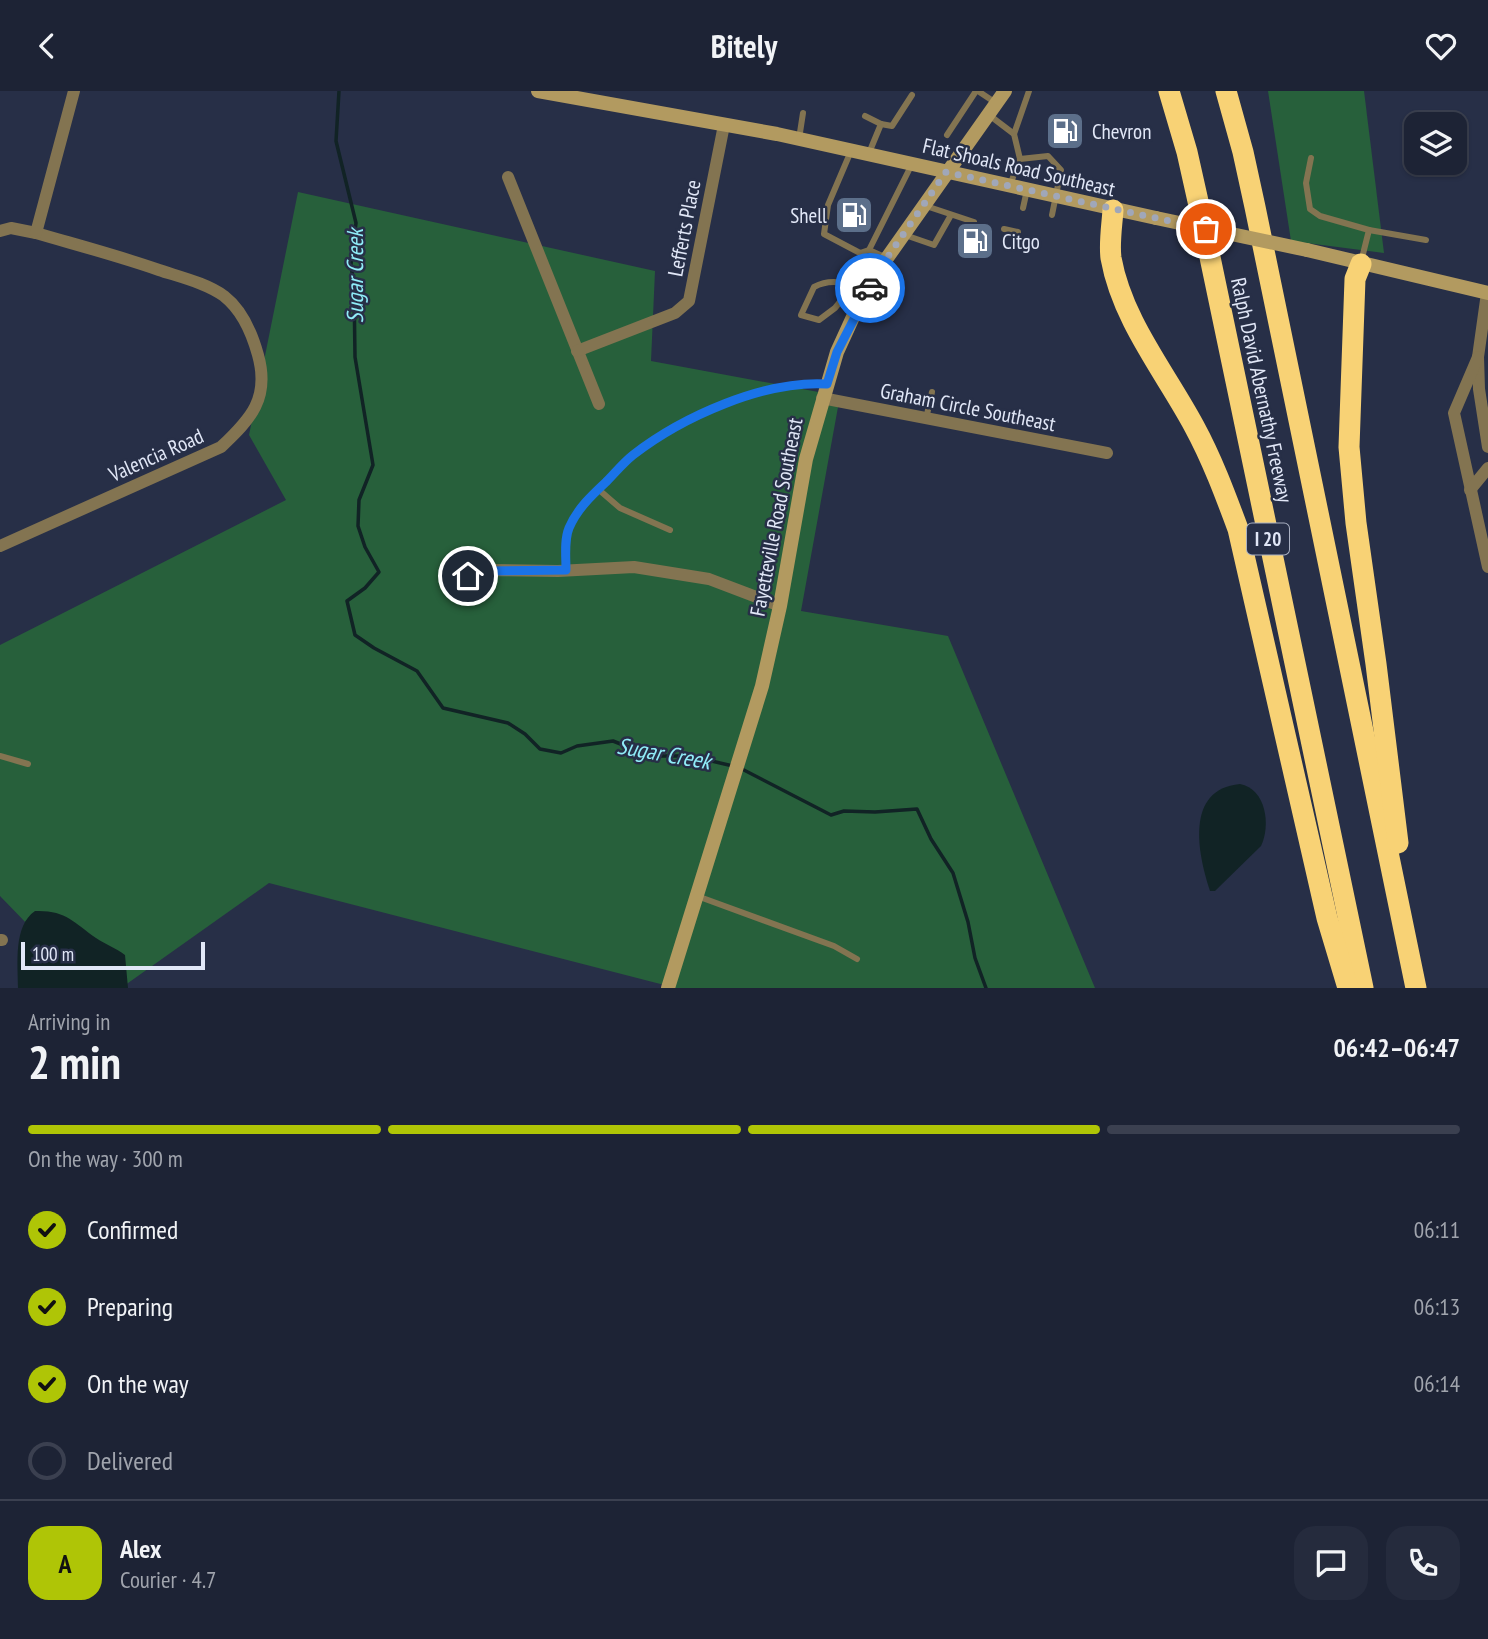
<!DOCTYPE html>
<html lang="en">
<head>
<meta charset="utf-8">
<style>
  :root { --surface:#1d2335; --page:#252b3d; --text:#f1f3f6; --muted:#a0a4ad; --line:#3b4050; --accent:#afc506 }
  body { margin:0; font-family:"PT Sans Narrow",sans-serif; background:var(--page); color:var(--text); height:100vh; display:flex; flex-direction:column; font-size:26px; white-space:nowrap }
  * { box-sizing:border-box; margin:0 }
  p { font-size:23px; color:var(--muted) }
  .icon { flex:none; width:38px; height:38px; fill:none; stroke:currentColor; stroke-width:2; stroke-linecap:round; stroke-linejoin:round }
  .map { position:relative; height:897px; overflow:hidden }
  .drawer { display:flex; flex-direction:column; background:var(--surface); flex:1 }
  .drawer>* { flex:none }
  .buttons { position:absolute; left:1404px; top:21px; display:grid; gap:14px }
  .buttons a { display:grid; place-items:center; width:63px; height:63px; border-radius:14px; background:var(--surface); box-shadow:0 2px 5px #0004,0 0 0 2px var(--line); font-size:35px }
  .scale { position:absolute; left:21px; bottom:18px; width:184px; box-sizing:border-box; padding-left:7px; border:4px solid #e1e7f7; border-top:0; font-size:19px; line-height:24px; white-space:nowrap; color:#e1e7f7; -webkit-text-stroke:5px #272f47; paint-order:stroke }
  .pin { position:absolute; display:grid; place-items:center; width:60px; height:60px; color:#fff; margin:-30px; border:4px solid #fff; border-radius:50%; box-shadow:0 2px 7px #0007 }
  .courier { position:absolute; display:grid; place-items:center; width:70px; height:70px; margin:-35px; border:5px solid #1a73e8; border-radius:50%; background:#fff; color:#222; box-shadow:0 2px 9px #0007 }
  .summary em { font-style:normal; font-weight:600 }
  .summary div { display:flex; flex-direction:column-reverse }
  .summary { display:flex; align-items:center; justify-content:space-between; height:119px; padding:0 28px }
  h1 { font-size:46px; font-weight:600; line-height:52px }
  .bar { display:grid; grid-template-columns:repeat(4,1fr); gap:10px 7px; align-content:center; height:84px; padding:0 28px }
  .bar i { height:9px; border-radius:5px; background:var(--line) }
  .bar .current { background:var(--accent) }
  .bar p { grid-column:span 4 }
  .line { display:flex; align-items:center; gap:18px; padding:0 28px; border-top:2px solid var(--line) }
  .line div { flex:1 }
  .round { display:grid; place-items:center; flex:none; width:74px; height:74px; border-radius:21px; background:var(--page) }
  ol { padding:0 28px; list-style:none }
  li { display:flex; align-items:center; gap:21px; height:77px }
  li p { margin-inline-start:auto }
  li .icon { padding:7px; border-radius:50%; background:var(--accent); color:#111; stroke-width:4 }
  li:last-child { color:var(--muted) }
  li i { width:38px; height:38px; border:4px solid var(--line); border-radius:50% }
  header { display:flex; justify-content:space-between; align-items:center; height:91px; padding:0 28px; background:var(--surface); font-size:32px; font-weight:600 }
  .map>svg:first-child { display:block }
</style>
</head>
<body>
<header><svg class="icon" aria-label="back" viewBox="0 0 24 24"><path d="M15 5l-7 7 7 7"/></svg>Bitely<svg class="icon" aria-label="heart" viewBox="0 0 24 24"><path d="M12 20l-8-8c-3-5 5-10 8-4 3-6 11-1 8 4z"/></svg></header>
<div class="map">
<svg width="1488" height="897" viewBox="0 0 1488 897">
  <rect width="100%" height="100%" fill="#272f47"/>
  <!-- green -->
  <g fill="#27603b">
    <path d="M1268,0H1364L1384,162L1291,150Z"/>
    <path d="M298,101L655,180L651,270L840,305L801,520L948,545L1095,897H676L269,792L121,897H89L0,805V554L286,409L249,344Z"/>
  </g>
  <!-- water -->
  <g fill="#112325">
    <path d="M1240,693C1266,698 1271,734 1261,755L1215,800H1210C1198,764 1184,698 1240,693Z"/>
    <path d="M35,820C66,819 73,831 96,847C105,853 116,857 125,864L128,897H18C18,873 13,835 35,820Z"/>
  </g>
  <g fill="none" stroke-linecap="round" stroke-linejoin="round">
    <!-- stream -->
    <g stroke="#112325" stroke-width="3.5">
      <path d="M339,0L336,50L356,132L351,173L354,195L355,266L373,374L359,409L358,435L365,456L379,481L365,497L347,510L355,544L374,557L417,580L443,617L508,632L525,643L540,658L561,662L577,655L613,650L651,665H690L733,675"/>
      <path d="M740,677L831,724L844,720L875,721L917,718L931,748L953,782L968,831L975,867L986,897"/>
    </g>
    <!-- lane -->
    <g stroke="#837451" stroke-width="6">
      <path d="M978,0L996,12"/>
      <path d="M989,24L1014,43L1020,68"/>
      <path d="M865,25L881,33"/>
      <path d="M1014,43L1029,0"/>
      <path d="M947,44L976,0"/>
      <path d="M799,48L803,22"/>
      <path d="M851,60L828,114L824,143L860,162L869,159L887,167"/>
      <path d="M869,62L881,33L892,35L912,4"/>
      <path d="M1311,67L1306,92L1310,118L1320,125L1369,139"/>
      <path d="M1010,94L1020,68L1048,65L1061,79L1052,124"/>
      <path d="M926,115L974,131"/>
      <path d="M1023,117L1027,99"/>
      <path d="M1004,138L1018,141"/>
      <path d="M905,144L934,154L951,124"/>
      <path d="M869,159L912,73"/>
      <path d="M1361,171L1369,139L1426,149"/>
      <path d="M853,195L835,217L819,229L801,224L814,196C833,186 848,193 868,200"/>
      <path d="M926,328L932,301"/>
      <path d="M598,398L620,417L670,439"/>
      <path d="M566,479C566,466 564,449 569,437C577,418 592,404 606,391C615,382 623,372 633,364C682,325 764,289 827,293"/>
      <path d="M0,665L28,673"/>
      <path d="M697,805L834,855L857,868"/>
    </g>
    <!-- street -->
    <g stroke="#837451" stroke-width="12">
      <path d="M508,86L599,313"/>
      <path d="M0,140L11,137L36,142C77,154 119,165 159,179C180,186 206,192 224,205C242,219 252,242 258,264C270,307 251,328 221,356L0,455"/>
      <path d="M36,142L74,0"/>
      <path d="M1487,202L1478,266L1479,298L1488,356"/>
      <path d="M577,260L675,222L689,210L724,34"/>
      <path d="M1478,266L1454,322L1488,476"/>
      <path d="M822,307L1107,362"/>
      <path d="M1470,399L1488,377"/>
      <path d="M468,485L487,479L558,480L634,476L709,488L780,515"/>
      <path d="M0,849H2"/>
    </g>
    <!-- secondary -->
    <g stroke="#b29a60" stroke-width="14">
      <path d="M538,0L777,43L1156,127"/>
      <path d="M1307,159L1488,202"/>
      <path d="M668,897L762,595L780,515L806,368L837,261L853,226L887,167L1005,0"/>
    </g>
    <!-- highway -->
    <g stroke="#f8d275" stroke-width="21">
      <path d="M1169,0L1187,61L1202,128L1363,897"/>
      <path d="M1226,0L1243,61L1255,116L1416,897"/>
      <path d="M1113,119C1112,134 1109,152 1111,167C1122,229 1165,281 1194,335C1212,368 1225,403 1238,438L1327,827L1348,897"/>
      <path d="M1361,173L1355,188L1349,356L1356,432L1376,573L1398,752"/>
    </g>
    <!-- secondary-bridge -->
    <path stroke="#b29a60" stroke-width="14" d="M1156,127L1307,159"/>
  </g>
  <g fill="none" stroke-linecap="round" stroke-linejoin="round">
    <!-- done -->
    <path stroke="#a0a7b9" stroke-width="7" stroke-dasharray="0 12.6" d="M870,197L887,167L946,81L1206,138"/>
    <!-- route -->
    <path stroke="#1a73e8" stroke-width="9" d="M468,485L487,480L566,479C566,466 564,449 569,437C577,418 592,404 606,391C615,382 623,372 633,364C682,326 764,289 827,293L837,261L870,197"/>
  </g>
  <!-- icons -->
  <defs>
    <symbol id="fuel-square" viewBox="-11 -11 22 22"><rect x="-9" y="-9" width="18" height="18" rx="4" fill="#5c6f8a" stroke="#272f47"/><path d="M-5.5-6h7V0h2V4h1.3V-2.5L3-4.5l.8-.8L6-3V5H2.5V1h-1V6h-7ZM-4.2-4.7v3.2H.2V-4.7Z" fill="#fff"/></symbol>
  </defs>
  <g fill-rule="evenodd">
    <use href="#fuel-square" x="1043" y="18" width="44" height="44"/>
    <use href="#fuel-square" x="832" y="102" width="44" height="44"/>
    <use href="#fuel-square" x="953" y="128" width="44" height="44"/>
  </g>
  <g text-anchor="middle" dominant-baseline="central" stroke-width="5" stroke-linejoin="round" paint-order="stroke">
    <!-- shield labels -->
    <rect fill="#272f47" stroke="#a9b0c2" stroke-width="2" x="1247" y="432.5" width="42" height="31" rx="5"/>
    <g font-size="19" font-weight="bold" fill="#e1e7f7">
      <text x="1268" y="448">I 20</text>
    </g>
    <!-- poi labels -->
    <g font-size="21" fill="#e1e7f7" stroke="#272f47" text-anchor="start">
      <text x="1092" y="40">Chevron</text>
      <text x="827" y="124" text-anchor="end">Shell</text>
      <text x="1002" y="150">Citgo</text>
    </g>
    <!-- street labels -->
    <g font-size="21" fill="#e1e7f7" stroke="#272f47">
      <text transform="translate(1019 76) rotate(13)">Flat Shoals Road Southeast</text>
      <text transform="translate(684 137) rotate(-79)">Lefferts Place</text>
      <text transform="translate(1262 299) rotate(78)">Ralph David Abernathy Freeway</text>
      <text transform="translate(968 316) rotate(11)">Graham Circle Southeast</text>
      <text transform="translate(156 364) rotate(-24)">Valencia Road</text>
      <text transform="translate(776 426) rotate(-79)">Fayetteville Road Southeast</text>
    </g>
    <!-- water labels -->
    <g font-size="23" font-style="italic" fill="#90edf8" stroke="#272f47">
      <text transform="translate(354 185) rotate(-90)">Sugar Creek</text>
      <text transform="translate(664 662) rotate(10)">Sugar Creek</text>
    </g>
  </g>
</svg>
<div class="buttons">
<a><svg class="icon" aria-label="layers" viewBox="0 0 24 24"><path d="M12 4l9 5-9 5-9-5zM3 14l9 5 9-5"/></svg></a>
</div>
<div class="scale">100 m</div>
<div class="pin" style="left:1206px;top:138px;background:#ea580c"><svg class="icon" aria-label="bag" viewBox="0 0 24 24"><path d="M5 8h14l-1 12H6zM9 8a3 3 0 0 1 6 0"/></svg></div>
<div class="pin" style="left:468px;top:485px;background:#1f2937"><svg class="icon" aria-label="home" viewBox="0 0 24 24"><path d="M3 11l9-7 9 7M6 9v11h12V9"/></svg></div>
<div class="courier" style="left:870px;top:197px"><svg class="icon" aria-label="car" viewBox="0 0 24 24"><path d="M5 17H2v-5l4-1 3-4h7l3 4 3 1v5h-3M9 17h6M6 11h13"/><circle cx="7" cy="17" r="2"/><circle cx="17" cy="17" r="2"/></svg></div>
</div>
<section class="drawer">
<div class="summary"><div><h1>2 min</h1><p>Arriving in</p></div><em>06:42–06:47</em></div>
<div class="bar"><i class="current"></i><i class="current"></i><i class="current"></i><i></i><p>On the way · 300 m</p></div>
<ol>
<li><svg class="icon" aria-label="check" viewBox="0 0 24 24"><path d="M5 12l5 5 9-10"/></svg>Confirmed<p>06:11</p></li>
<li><svg class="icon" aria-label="check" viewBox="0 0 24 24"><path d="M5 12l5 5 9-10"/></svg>Preparing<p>06:13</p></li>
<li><svg class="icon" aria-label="check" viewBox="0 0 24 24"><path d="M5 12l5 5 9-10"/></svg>On the way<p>06:14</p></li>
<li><i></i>Delivered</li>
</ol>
<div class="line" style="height:126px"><b class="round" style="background:var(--accent);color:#111">A</b><div><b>Alex</b><p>Courier · 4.7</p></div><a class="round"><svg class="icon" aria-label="chat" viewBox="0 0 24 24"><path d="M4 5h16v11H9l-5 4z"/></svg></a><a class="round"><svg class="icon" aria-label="phone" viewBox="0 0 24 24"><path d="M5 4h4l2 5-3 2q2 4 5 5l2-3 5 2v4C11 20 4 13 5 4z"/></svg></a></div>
</section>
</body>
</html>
